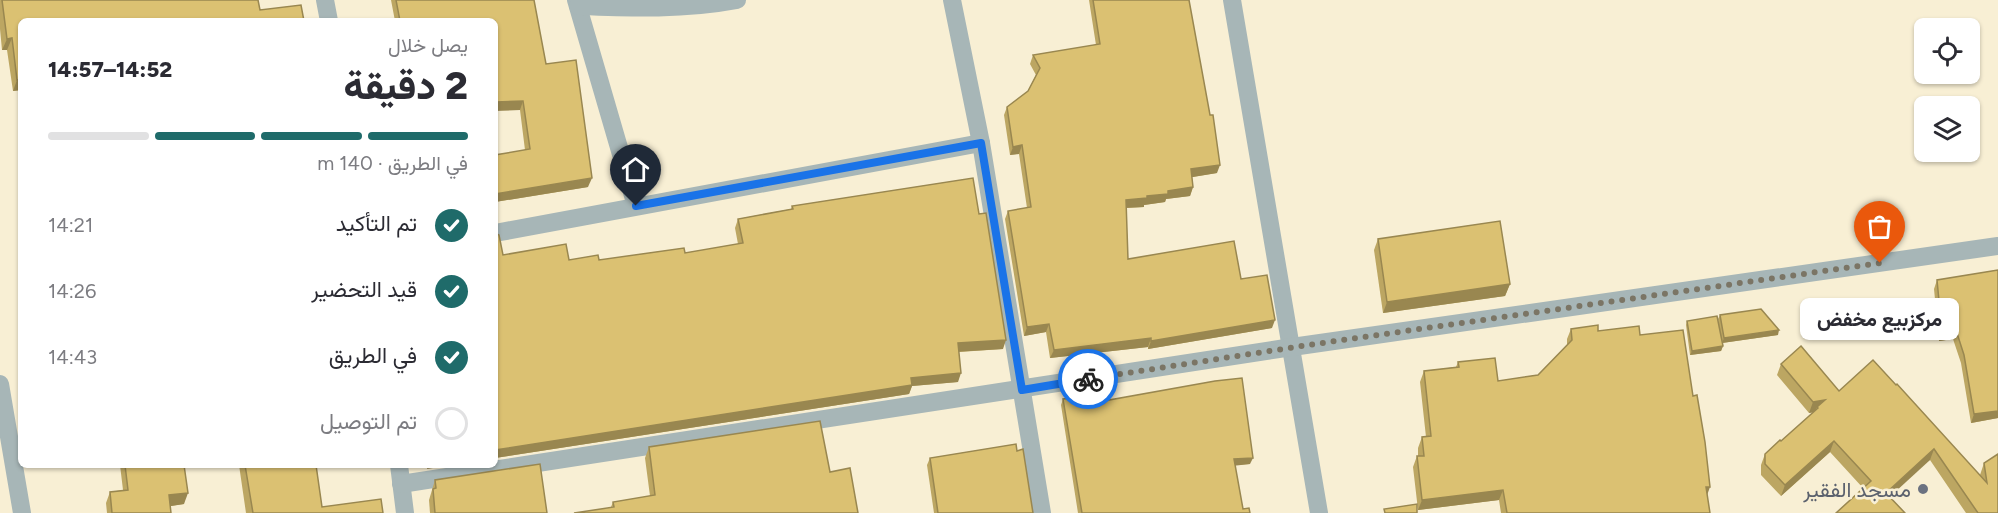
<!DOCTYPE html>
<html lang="ar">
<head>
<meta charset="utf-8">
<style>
  :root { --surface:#fff; --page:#f2f2f3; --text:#2b2b33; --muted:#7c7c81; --line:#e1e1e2; --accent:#1f6b6a }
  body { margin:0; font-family:Figtree,Vazirmatn,sans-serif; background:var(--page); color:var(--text); direction:rtl; height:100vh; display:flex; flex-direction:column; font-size:22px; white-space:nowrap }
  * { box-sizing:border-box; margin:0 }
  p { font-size:20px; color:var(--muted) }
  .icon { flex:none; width:33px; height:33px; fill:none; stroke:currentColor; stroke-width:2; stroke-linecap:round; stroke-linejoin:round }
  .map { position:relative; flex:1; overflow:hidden; direction:ltr }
  .panel { position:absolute; left:18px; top:18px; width:480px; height:450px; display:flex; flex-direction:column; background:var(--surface); border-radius:9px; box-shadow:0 2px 4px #0004; direction:rtl }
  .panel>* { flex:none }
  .controls { position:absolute; left:1914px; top:18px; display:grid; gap:12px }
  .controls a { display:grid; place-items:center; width:66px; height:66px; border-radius:9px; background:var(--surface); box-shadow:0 2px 4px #0004; font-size:30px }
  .pin { position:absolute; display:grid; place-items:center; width:51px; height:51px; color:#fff; margin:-62px -26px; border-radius:50% 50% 50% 0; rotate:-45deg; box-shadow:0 0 6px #0007 }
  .pin .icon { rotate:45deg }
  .courier { position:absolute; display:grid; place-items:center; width:60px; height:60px; margin:-30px; border:4px solid #1a73e8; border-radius:50%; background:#fff; color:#222; box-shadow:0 2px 8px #0007 }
  .bubble { position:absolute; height:42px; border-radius:9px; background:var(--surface); box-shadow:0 2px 4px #0004; font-size:20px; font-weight:800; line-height:42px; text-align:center; direction:rtl }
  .head em { font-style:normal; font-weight:800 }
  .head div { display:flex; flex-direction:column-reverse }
  .head { display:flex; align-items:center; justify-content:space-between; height:102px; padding:0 30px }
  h1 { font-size:39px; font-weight:800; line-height:45px }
  .bar { display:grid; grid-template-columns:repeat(4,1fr); gap:9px 6px; align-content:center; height:72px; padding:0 30px }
  .bar i { height:8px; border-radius:4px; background:var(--line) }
  .bar .selected { background:var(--accent) }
  .bar p { grid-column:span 4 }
  ol { padding:0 30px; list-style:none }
  li { display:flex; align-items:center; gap:18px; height:66px }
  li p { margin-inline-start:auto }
  li .icon { padding:6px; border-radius:50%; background:var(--accent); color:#fff; stroke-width:4 }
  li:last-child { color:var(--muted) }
  li i { width:33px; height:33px; border:3px solid var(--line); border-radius:50% }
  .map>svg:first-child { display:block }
</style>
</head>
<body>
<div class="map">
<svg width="1998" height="513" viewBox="0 0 1998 513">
  <rect width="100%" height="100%" fill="#f8efd4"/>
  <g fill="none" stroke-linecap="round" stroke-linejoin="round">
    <!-- minor -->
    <g stroke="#a7b6b7" stroke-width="18">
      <path d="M325,0L329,21"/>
      <path d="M576,0L636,206"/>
      <path d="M952,0L981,143L1042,513"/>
      <path d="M1232,0L1319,513"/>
      <path d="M578,6C632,8 684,10 737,0"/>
      <path d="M495,233L981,143"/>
      <path d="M0,384L22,513"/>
      <path d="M399,465L405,513"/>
      <path d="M401,484L1292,347L1998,246"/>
    </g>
  </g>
  <!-- wall -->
  <g fill="#bca662">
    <path d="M0,0H258L260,10L304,21H21V90L13,91L7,50H2L0,29Z"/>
    <path d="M391,0H534L546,64L588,187L495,202V155L525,150L520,110L495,21H395Z"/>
    <path d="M1089,0H1189L1217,173L1192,177L1193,187L1190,196L1166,199L1165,202L1144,205V207L1126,208L1128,259L1241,279L1272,328L1148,349V347L1050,358L1046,332L1024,336L1005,219L1008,211L1027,208L1019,154L1010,155L1004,115L1007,107L1028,91L1036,75L1030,64L1033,55L1096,45Z"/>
    <path d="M792,206L979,214L1003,349L959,352L958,382L912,386L909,394L495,458V233L503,255L569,260H599L685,253L738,244L735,228L738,219L791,209Z"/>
    <path d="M1378,239L1510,284L1505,296L1383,313L1374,250Z"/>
    <path d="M1998,270V418L1971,423L1961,363L1953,339L1939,341L1934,289L1937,280Z"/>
    <path d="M1720,315L1778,335L1722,343L1723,346L1721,351L1690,355L1686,325L1687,321L1721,339L1718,319Z"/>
    <path d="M1571,329L1640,335L1707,495L1710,513H1501L1499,500L1418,510L1413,467L1417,456H1418V448L1422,437H1426L1420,382L1424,371L1456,367L1458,362L1498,381L1538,375L1567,345V339Z"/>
    <path d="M1781,364L1839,391L1980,475L1984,463L1998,513H1966L1930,460L1863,488L1830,452L1781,496L1761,475V465L1765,454L1781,441L1814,412L1809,413L1777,375Z"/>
    <path d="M1063,399L1092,403L1250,464L1235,465L1243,509L1250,513H1078L1061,405Z"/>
    <path d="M649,447L830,472L611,507L613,502L650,496L645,458Z"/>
    <path d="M1017,451L1033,513H934L927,465L930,458Z"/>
    <path d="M120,465H184V504L170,506L171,513H107L106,503L110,492L123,490Z"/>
    <path d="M239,465H316L322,507L383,513H246Z"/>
    <path d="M435,480L547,513H430L429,500Z"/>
  </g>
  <!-- shaded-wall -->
  <g fill="#998750">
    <path d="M12,38L7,50H2L7,39Z"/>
    <path d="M21,79V90L13,91L17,80Z"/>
    <path d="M523,101L520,110L495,111V102Z"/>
    <path d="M1022,145L1019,154L1010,155L1013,147Z"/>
    <path d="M1220,165L1217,173L1187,178L1191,169Z"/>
    <path d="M592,178L588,187L495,202V194Z"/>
    <path d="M1193,187L1190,196L1166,199L1165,202L1144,205V207L1123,208L1126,200L1147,196L1168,191Z"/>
    <path d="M1510,284L1505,296L1383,313L1387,302Z"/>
    <path d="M1275,320L1272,328L1148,349L1151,341Z"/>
    <path d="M1049,324L1046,332L1024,336L1027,327Z"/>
    <path d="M1779,330L1778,335L1722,343L1724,338Z"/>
    <path d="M1956,330L1953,339L1939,341L1942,332Z"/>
    <path d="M1151,338L1148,347L1050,358L1054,350Z"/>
    <path d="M1006,340L1003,349L954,352L958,343Z"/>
    <path d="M1723,346L1721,351L1690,355L1692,351Z"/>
    <path d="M961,373L958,382L912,386L909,394L495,458V450L911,378Z"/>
    <path d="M1825,400L1817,407L1815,412L1809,413L1813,402Z"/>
    <path d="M1998,411V418L1971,423L1974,414Z"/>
    <path d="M1834,441L1830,452L1781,496L1785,485Z"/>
    <path d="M1934,449L1930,460L1882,504L1886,493Z"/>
    <path d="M1253,458L1250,464L1232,466L1234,459Z"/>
    <path d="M428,465H451L427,469Z"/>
    <path d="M1706,487H1710L1706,498Z"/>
    <path d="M1503,490L1499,500L1418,510L1422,500Z"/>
    <path d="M188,493L184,504L165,507L169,495Z"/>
  </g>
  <!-- building -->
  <g fill="#dbc172" stroke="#998750" stroke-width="1.5">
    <path d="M2,0H258L260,10L301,5L304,21H21V79L17,80L12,38L7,39Z"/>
    <path d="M396,0H534L546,64L576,60L592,178L495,194V155L530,149L523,101L495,102V21H400Z"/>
    <path d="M1093,0H1189L1210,115H1213L1220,165L1191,169L1193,187L1168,191V194L1147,196V198L1126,200L1128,259L1234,241L1241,279L1267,275L1275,320L1151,341V338L1054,350L1049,324L1027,327L1008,211L1031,207L1022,145L1013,147L1007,107L1028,91L1040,68L1033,55L1100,44Z"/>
    <path d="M973,178L979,214L986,213L1006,340L958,343L961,373L911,378L912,385L495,450V233L499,235L503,255L566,244L569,260L598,255L599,260L684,248L685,253L743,243L738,219L793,209L792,206Z"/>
    <path d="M1500,221L1510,284L1387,302L1378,239Z"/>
    <path d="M1998,270V411L1974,414L1964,355L1956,330L1942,332L1937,280Z"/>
    <path d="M1761,309L1779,330L1724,338L1720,315Z"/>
    <path d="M1717,316L1723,346L1692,351L1687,321Z"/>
    <path d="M1598,325V331L1639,326L1640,335L1683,330L1693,396L1697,395L1705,442L1710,487H1706L1710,513H1507L1503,490L1422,500L1417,456H1424L1422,437L1431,436L1424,371L1459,367L1458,362L1495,358L1498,381L1538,375L1572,340L1571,329Z"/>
    <path d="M1801,346L1839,391L1873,360L1896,385L1897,384L1987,483L1984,463L1998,454V513H1978L1934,449L1886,493L1905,513H1836L1871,481L1834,441L1785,485L1765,464V454L1780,440L1781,441L1818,408L1817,407L1825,400L1813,402L1781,364Z"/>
    <path d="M1242,378L1253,458L1234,459L1243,509L1249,508L1250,513H1082L1063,399L1091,396L1092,403L1215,381Z"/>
    <path d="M820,421L830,472L850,468L858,513H574L614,507L613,502L655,495L649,447Z"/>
    <path d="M1016,444L1017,451L1023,449L1033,513H938L930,458Z"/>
    <path d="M540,464L547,513H435L433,489L436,488L435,480Z"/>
    <path d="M125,465H184L188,493L169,495L171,513H112L110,492L128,490Z"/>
    <path d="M245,465H316L322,507L381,499L383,513H253Z"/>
    <path d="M1417,504V513H1385L1384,509Z"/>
  </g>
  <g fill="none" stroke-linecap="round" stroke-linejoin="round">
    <!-- done -->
    <path stroke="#7b7565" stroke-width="6" stroke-dasharray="0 10.8" d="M1088,379L1315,344L1880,263"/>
    <!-- route -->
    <path stroke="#1a73e8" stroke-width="8" d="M636,206L981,143L1022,390L1088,379"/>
  </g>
  <!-- markers -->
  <circle fill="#6b7280" stroke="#f8efd4" stroke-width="2" cx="1923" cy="489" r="6"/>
  <g text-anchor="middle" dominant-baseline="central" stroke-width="5" stroke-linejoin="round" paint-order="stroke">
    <!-- worship labels -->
    <g font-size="21" fill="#5b616d" stroke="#f8efd4" text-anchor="end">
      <text x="1911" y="489">مسجد الفقير</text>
    </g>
  </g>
</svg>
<div class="controls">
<a><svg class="icon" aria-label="locate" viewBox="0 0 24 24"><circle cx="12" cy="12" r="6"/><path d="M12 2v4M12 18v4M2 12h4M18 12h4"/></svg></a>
<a><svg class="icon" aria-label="layers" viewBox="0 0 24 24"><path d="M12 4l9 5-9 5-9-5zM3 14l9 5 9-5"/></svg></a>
</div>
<div class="pin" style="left:1880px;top:263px;background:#ea580c"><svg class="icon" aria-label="bag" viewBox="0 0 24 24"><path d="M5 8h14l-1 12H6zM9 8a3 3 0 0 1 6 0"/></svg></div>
<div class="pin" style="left:636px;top:206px;background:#1f2937"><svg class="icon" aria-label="home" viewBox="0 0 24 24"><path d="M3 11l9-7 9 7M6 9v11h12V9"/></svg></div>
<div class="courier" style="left:1088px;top:379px"><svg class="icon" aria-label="bike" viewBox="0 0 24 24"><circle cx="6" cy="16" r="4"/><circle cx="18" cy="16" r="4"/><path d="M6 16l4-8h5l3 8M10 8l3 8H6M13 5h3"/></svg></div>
<div class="bubble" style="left:1800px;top:298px;width:159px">مركزبيع مخفض</div>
<section class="panel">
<div class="head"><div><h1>2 دقيقة</h1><p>يصل خلال</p></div><em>14:52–14:57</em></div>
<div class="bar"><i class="selected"></i><i class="selected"></i><i class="selected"></i><i></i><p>في الطريق · 140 m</p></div>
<ol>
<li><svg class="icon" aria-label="check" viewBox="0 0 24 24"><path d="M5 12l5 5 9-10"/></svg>تم التأكيد<p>14:21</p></li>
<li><svg class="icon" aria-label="check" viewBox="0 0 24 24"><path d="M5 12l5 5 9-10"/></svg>قيد التحضير<p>14:26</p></li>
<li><svg class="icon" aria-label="check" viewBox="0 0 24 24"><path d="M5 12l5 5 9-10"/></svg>في الطريق<p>14:43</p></li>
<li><i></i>تم التوصيل</li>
</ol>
</section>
</div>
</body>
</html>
